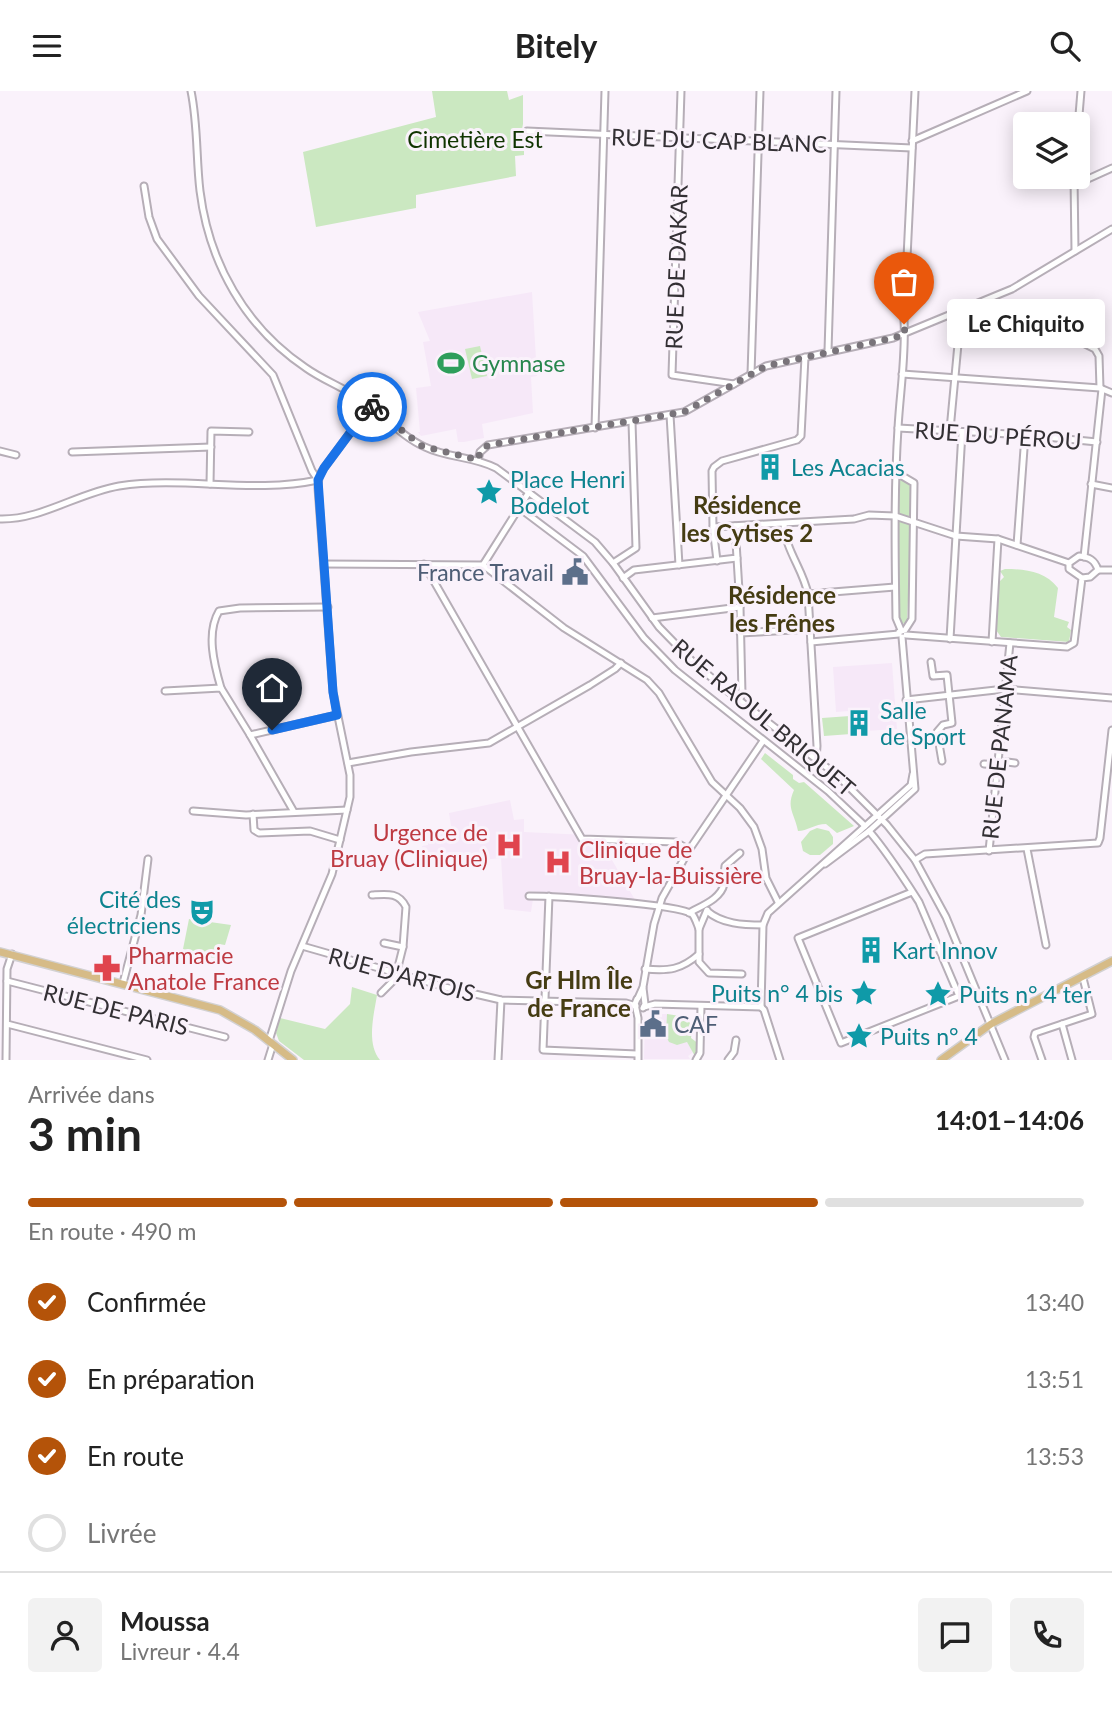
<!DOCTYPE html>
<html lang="fr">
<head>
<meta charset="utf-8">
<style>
  :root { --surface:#fff; --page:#f2f2f2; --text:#222; --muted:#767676; --line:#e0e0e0; --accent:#b45309 }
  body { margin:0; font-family:Lato,sans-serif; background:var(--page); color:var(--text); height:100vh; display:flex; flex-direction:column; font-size:26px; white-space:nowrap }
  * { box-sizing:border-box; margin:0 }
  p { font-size:23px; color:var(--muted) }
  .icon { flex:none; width:38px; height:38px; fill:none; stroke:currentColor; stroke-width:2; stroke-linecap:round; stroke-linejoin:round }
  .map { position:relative; height:969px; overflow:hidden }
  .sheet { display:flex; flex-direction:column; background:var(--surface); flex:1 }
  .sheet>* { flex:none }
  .fabs { position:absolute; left:1013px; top:21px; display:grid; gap:14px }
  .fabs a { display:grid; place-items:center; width:77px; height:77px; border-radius:7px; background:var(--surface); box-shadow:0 4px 18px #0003; font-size:35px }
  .pin { position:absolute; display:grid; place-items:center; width:60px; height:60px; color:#fff; margin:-72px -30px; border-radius:50% 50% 50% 0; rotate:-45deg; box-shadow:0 0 7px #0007 }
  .pin .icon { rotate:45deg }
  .courier { position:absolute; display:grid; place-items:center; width:70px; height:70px; margin:-35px; border:5px solid #1a73e8; border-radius:50%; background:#fff; color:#222; box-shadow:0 2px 9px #0007 }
  .bubble { position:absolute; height:49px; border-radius:7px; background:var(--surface); box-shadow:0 4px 18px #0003; font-size:23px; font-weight:700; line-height:49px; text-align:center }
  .headline em { font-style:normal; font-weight:700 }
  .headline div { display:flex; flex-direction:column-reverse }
  .headline { display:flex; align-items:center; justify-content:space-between; height:119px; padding:0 28px }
  h1 { font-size:46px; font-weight:700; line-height:52px }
  .bar { display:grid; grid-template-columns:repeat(4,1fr); gap:10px 7px; align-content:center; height:84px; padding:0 28px }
  .bar i { height:9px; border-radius:5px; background:var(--line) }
  .bar .active { background:var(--accent) }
  .bar p { grid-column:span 4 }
  .line { display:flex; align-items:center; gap:18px; padding:0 28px; border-top:2px solid var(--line) }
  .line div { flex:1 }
  .round { display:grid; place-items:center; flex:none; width:74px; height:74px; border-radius:7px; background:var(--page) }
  ol { padding:0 28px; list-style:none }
  li { display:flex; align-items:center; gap:21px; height:77px }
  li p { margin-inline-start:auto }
  li .icon { padding:7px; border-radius:50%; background:var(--accent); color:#fff; stroke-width:4 }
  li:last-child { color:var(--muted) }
  li i { width:38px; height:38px; border:4px solid var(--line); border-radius:50% }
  header { display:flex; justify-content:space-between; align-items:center; height:91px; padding:0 28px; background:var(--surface); font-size:32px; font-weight:700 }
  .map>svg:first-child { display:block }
</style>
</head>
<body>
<header><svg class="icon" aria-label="menu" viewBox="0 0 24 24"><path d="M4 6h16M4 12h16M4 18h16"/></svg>Bitely<svg class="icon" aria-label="search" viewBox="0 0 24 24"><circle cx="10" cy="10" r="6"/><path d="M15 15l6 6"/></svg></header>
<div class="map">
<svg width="1112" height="969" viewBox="0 0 1112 969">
  <rect width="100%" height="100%" fill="#faf2fb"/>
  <!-- built -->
  <g fill="#f6e8f8">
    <path d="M532,201L537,285L531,286L533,322L482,333L484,347L464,351H458L456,338L421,345L418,341H420L416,297L431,295L423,251L430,250L418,221Z"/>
    <path d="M892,572L897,638L865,640L863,619L836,621L833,576Z"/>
    <path d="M510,709L514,729L524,728V741L607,745L608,762L635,809L527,800L526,807L533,808L531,821L504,818L501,767L424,775L422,755L428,754V746L452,741L449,722Z"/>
    <path d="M652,923H667L666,941L687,951L693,961L688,965L690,968H644L645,929L652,925Z"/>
  </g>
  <!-- green -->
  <g fill="#cbe8c1">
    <path d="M432,0H507L509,9L523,4V33L521,44L524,46V64L515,65L516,85L416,104V117L316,136L303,61L436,26Z"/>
    <path d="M480,255L487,285L472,288L465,258Z"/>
    <path d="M900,387C917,394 911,409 911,425L909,428L896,423L897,389Z"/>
    <path d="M899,430L908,433L911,436L907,533L899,532L897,525L896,432Z"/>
    <path d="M1005,478C1025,478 1045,480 1058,497L1054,526L1069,531L1067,536L1071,539L1069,551L1001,546L996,539L999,491L1004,486L1000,480Z"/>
    <path d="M850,625L851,643L824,645L822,627Z"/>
    <path d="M765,662L793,684V688L799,692L804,691L854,735L837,742L826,733C815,733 807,740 798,740C794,721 786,717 794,699L761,668Z"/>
    <path d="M817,737L829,740L833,746V753L820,764H810L803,760L801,751L810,740Z"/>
    <path d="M189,828L231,834L225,854L219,853L217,868L183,858Z"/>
    <path d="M352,896L377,904C374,923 366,953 380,969H304L279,950L276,942L280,927L325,938L350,913Z"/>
    <path d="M667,923C684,925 695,928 691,947L699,953L696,967L687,951L677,954L669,951L664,941H666Z"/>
  </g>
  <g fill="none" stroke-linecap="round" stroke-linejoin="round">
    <defs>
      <g id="minor">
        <path d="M191,0C198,34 196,67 200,100C209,172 245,236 306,277C320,287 337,294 352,303C378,317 398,344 425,356C447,367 473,365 496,377L595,451L613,472L659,536L693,571L726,599L838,685L887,734L915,769L946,826L1005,969"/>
        <path d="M681,0L672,284L734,293"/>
        <path d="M1078,36L1081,0"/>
        <path d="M527,40L912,57"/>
        <path d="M912,50L1027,0"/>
        <path d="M1074,86L1075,160"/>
        <path d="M1074,93L1079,92L1112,77"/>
        <path d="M144,95L149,126L157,148L199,205L273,284L312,380L318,389"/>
        <path d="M1037,229L1095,258L1099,265L1100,297"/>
        <path d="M828,260L836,0"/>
        <path d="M751,283L760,0"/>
        <path d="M902,283L1100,297L1112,302"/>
        <path d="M670,324L679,474"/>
        <path d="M595,337L605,0"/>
        <path d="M898,337L1025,344L1097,351"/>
        <path d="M950,339L961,221"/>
        <path d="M0,360L16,364"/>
        <path d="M72,361L211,356"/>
        <path d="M478,369L480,361L488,354L684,321L766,275L893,247L1012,198L1112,138"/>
        <path d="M897,382L914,392L912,528L905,539L899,541"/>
        <path d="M210,393L211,340L249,341"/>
        <path d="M1091,393L1112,397"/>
        <path d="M518,416L583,465L644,547L675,579L828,700L865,735"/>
        <path d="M0,428C41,429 78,402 119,395C185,385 252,403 318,389"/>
        <path d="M784,433C785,459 803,478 808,503L817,655L816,668"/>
        <path d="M713,436L854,428L869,424L895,425L956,445L998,448L1069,472"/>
        <path d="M1017,454L1025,344"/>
        <path d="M1084,466L1102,298"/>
        <path d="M737,467L740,516L742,603L739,610"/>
        <path d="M717,470L713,436L712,380L714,376L722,370L797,349L801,345L805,266"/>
        <path d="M613,472L636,457L632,331"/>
        <path d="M324,473L483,474L564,537L647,589L659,602L712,691L740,717L754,736L762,758L766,787L778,811"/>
        <path d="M424,473L582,748L676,751L689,759"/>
        <path d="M483,474L529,401"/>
        <path d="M1098,479H1112"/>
        <path d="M623,487L634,479L737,467L735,435"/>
        <path d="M808,503L895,496"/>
        <path d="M652,527L740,516"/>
        <path d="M901,539L896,527C895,464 894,400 898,337C900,301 906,265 904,229L915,0"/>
        <path d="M740,542L810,538"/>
        <path d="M906,544L1067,556L1074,552L1082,487L1069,478V472L1079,465C1089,466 1095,469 1098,479L1090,486L1082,487"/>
        <path d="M950,548L962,341"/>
        <path d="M811,551L899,543"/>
        <path d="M992,551L998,448"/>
        <path d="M931,571L933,585L947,584L952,632L943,634L937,641L942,670"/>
        <path d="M221,597C214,573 206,542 219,520L240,517L328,516"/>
        <path d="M165,600L221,597L250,644L337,624"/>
        <path d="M906,609L1005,598L1112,607"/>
        <path d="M250,644L294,721"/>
        <path d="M999,670L1015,672"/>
        <path d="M348,672L411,661L489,652L590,594L615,578L621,572"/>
        <path d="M984,673L999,674"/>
        <path d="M193,720L246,724L347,719"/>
        <path d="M253,723L254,739L259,742L310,740L340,749"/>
        <path d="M869,740C888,762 903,786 919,811L959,905L841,952L798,847L912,801"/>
        <path d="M1027,758L1046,854"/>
        <path d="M989,760L1010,552"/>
        <path d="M915,769L925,763L1098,752L1100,747L1112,639"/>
        <path d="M825,773L869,740L915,698L902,546"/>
        <path d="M372,804C387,803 399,801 406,816L403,856"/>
        <path d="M529,805C552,805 678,813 692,823C695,826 697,833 699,838"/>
        <path d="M549,805L543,959L637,963"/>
        <path d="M707,820C722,833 743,834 763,834"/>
        <path d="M689,822C701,815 721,808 724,793C725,787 724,781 725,775L740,762"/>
        <path d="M302,855L445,896L501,909L626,912L636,915"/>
        <path d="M699,863V838L707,819"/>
        <path d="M645,878C669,880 681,879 699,863V871L709,882L742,883"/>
        <path d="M7,890L225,946"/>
        <path d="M123,892L141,824L148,768"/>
        <path d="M381,902L395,888L403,856L384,852"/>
        <path d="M638,907L643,896L654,833L662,807L689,759L763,650"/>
        <path d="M637,908L635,913L638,927V969"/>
        <path d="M644,916L655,913L761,916"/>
        <path d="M761,916L763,834L768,822L911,694L913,683"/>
        <path d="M761,916L764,919L780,969"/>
        <path d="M643,917L645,913L643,897"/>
        <path d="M7,933L147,969"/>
        <path d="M1062,933L1072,969"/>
        <path d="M269,950L291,880L332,783L350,706V684L333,601L318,397L319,385L324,377L370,315"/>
        <path d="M6,969L7,878L12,863"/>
        <path d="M268,969L273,953"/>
        <path d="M498,969L501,909"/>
        <path d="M696,969L700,962L701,915"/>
        <path d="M728,969L734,961L736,949"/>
        <path d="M1042,969L1034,946L1035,942L1092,923L1083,887"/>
      </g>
      <g id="major">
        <path d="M0,861L220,919L255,939L293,969"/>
        <path d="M941,969L991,933L1112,870"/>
      </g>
    </defs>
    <!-- minor casing -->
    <use href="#minor" stroke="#b6aeb7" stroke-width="9"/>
    <!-- major casing -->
    <use href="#major" stroke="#d2d1d2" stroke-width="10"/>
    <!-- minor -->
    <use href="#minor" stroke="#fff" stroke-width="5"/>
    <!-- major -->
    <use href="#major" stroke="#d6bb87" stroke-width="7"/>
  </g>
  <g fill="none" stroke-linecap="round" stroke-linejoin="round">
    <!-- done -->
    <path stroke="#79747a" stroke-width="7" stroke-dasharray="0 12.6" d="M372,316L422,355L478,369L480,361L488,354L684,321L766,275L893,247L905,243L904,233"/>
    <!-- route -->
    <path stroke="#1a73e8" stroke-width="9" d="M272,639L337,624L333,601L318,389L324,377L370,315L372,316"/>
  </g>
  <!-- icons -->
  <defs>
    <symbol id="stadium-bare" viewBox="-9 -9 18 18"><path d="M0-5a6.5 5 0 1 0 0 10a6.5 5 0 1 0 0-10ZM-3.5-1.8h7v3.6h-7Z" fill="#2e9e5b" stroke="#faf2fb" stroke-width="2.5" paint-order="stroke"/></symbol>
    <symbol id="building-bare" viewBox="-9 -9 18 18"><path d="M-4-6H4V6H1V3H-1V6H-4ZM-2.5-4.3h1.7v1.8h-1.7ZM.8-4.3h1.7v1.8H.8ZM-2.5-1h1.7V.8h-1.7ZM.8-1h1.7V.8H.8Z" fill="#0f9aa8" stroke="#faf2fb" stroke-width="2.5" paint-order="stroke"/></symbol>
    <symbol id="sight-bare" viewBox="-9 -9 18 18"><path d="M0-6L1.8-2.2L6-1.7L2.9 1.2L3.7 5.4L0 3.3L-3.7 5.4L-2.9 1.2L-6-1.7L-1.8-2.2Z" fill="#0f9aa8" stroke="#faf2fb" stroke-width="2.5" paint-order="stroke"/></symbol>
    <symbol id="civic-bare" viewBox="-9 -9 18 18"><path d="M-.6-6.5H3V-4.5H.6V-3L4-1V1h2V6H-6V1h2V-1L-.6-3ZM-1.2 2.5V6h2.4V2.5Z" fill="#5c6f8a" stroke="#faf2fb" stroke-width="2.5" paint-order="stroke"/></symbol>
    <symbol id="hospital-bare" viewBox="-9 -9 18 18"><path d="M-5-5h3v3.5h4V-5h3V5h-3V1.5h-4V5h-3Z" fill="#e0444e" stroke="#faf2fb" stroke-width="2.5" paint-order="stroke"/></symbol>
    <symbol id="theatre-bare" viewBox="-9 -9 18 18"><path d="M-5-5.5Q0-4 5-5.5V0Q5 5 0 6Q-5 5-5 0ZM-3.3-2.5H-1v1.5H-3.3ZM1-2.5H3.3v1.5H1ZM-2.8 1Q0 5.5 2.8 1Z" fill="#0f9aa8" stroke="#faf2fb" stroke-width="2.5" paint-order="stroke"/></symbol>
    <symbol id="pharmacy-bare" viewBox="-9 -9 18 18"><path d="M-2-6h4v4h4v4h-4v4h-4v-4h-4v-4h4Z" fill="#e0444e" stroke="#faf2fb" stroke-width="2.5" paint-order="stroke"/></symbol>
  </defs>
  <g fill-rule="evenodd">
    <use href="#stadium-bare" x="432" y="253" width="38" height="38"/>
    <use href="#building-bare" x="751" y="357" width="38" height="38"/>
    <use href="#sight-bare" x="470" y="382" width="38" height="38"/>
    <use href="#civic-bare" x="556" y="462" width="38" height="38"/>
    <use href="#building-bare" x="840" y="613" width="38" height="38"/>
    <use href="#hospital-bare" x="490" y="735" width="38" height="38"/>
    <use href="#hospital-bare" x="539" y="752" width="38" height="38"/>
    <use href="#theatre-bare" x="183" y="802" width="38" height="38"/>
    <use href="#building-bare" x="852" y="840" width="38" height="38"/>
    <use href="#pharmacy-bare" x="88" y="858" width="38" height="38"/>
    <use href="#sight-bare" x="845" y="883" width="38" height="38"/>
    <use href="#sight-bare" x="919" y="884" width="38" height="38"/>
    <use href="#civic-bare" x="634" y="914" width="38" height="38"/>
    <use href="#sight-bare" x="840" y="926" width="38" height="38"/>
  </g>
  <g text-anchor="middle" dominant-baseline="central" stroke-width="6" stroke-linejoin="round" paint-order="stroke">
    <!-- park labels -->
    <g font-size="23" fill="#103400" stroke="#faf2fb">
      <text x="475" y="48">Cimetière Est</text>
    </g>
    <!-- street labels -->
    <g font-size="23" fill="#333034" stroke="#faf2fb">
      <text transform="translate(719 49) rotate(2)">RUE DU CAP BLANC</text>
      <text transform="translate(676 176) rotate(-88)">RUE DE DAKAR</text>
      <text transform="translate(998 344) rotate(4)">RUE DU PÉROU</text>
      <text transform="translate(764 626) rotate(40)">RUE RAOUL BRIQUET</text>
      <text transform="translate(999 656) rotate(-84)">RUE DE PANAMA</text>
      <text transform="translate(402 883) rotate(15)">RUE D'ARTOIS</text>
      <text transform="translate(116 918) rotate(14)">RUE DE PARIS</text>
    </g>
    <!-- leisure labels -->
    <g font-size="23" fill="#27864d" stroke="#faf2fb" text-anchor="start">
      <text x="472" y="272">Gymnase</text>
    </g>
    <!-- culture labels -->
    <g font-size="23" fill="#0d838f" stroke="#faf2fb" text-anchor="start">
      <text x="791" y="376">Les Acacias</text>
      <text x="510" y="388">Place Henri<tspan x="510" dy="26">Bodelot</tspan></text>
      <text x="880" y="619">Salle<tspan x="880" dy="26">de Sport</tspan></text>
      <text x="181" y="808" text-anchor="end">Cité des<tspan x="181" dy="26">électriciens</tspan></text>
      <text x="892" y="859">Kart Innov</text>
      <text x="843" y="902" text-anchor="end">Puits n° 4 bis</text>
      <text x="959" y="903">Puits n° 4 ter</text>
      <text x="880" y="945">Puits n° 4</text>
    </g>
    <!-- service labels -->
    <g font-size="23" fill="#4e5e75" stroke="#faf2fb" text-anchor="end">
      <text x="554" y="481">France Travail</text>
      <text x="674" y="933" text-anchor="start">CAF</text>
    </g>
    <!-- health labels -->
    <g font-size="23" fill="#be3a42" stroke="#faf2fb" text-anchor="start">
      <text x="488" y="741" text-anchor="end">Urgence de<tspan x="488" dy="26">Bruay (Clinique)</tspan></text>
      <text x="579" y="758">Clinique de<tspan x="579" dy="26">Bruay-la-Buissière</tspan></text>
      <text x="128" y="864">Pharmacie<tspan x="128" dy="26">Anatole France</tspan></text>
    </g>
    <!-- neighbourhood labels -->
    <g font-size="24" font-weight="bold" fill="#453c13" stroke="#faf2fb">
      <text x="747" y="413">Résidence<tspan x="747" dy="28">les Cytises 2</tspan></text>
      <text x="782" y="503">Résidence<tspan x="782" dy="28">les Frênes</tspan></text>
      <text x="579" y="888">Gr Hlm Île<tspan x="579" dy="28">de France</tspan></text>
    </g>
  </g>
</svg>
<div class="fabs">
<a><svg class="icon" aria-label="layers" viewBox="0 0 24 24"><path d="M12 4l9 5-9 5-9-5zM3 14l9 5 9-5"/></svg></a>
</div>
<div class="pin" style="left:904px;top:233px;background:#ea580c"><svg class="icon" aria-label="bag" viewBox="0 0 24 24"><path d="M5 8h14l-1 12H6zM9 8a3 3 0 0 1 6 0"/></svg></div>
<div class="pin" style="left:272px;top:639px;background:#1f2937"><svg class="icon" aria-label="home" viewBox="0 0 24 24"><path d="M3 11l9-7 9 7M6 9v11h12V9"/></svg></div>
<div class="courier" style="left:372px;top:316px"><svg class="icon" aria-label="bike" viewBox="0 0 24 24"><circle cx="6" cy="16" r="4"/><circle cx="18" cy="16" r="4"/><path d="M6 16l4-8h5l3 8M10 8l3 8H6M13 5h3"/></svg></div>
<div class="bubble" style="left:947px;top:208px;width:158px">Le Chiquito</div>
</div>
<section class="sheet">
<div class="headline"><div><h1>3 min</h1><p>Arrivée dans</p></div><em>14:01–14:06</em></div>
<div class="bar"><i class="active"></i><i class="active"></i><i class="active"></i><i></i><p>En route · 490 m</p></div>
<ol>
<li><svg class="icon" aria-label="check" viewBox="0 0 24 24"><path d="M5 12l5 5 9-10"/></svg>Confirmée<p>13:40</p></li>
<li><svg class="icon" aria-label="check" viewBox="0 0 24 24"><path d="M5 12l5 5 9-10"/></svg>En préparation<p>13:51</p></li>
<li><svg class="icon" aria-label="check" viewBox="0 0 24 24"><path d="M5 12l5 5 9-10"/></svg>En route<p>13:53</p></li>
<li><i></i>Livrée</li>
</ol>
<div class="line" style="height:126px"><a class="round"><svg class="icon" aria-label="person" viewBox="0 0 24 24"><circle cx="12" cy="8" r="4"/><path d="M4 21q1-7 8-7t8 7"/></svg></a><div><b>Moussa</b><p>Livreur · 4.4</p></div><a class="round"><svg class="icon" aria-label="chat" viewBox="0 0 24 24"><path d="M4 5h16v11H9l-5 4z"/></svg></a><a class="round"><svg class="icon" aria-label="phone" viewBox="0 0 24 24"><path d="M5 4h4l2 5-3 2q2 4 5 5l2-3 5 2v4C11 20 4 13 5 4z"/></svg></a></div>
</section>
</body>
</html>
